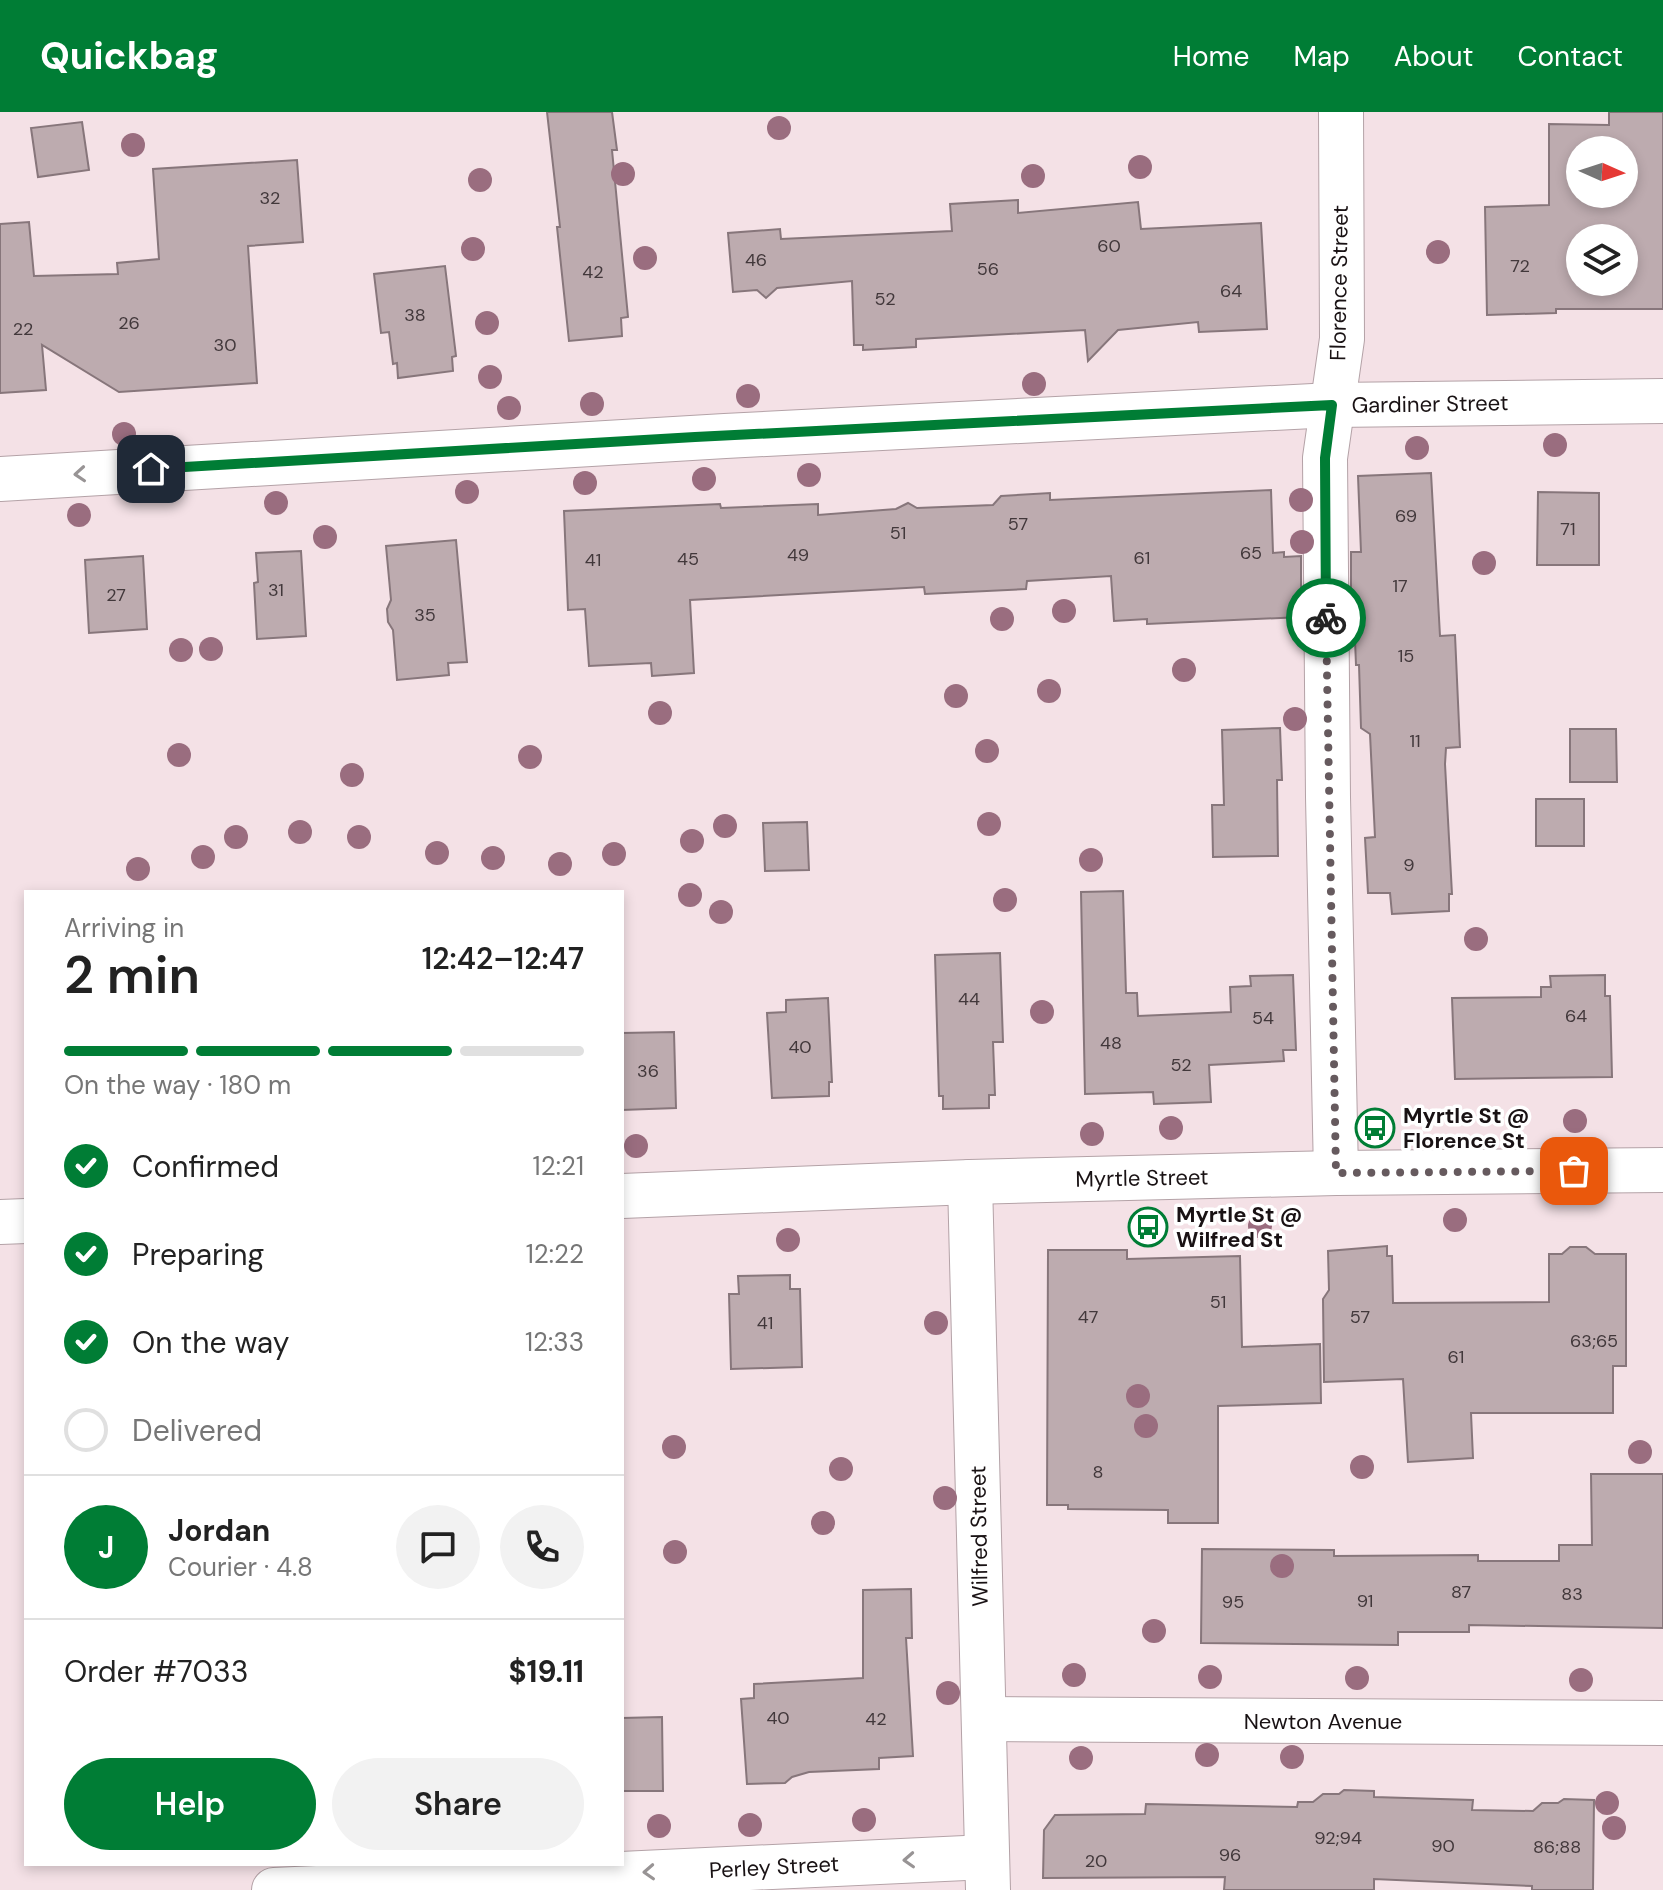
<!DOCTYPE html>
<html lang="en">
<head>
<meta charset="utf-8">
<style>
  :root { --surface:#fff; --page:#f2f2f2; --text:#222; --muted:#767676; --line:#e0e0e0; --accent:#007d35 }
  body { margin:0; font-family:"DM Sans",sans-serif; background:var(--page); color:var(--text); height:100vh; display:flex; flex-direction:column; font-size:30px; white-space:nowrap }
  * { box-sizing:border-box; margin:0 }
  p { font-size:26px; color:var(--muted) }
  .icon { flex:none; width:44px; height:44px; fill:none; stroke:currentColor; stroke-width:2; stroke-linecap:round; stroke-linejoin:round }
  .map { position:relative; flex:1; overflow:hidden }
  .panel { position:absolute; left:24px; top:778px; width:600px; height:976px; display:flex; flex-direction:column; background:var(--surface); border-radius:0px; box-shadow:0 4px 12px #0003 }
  .panel>* { flex:none }
  .needle { width:52px; rotate:93deg }
  .tools { position:absolute; left:1566px; top:24px; display:grid; gap:16px }
  .tools a { display:grid; place-items:center; width:72px; height:72px; border-radius:50%; background:var(--surface); box-shadow:0 4px 12px #0003; font-size:40px }
  .pin { position:absolute; display:grid; place-items:center; width:68px; height:68px; color:#fff; margin:-34px; border-radius:16px; box-shadow:0 4px 12px #0006 }
  .courier { position:absolute; display:grid; place-items:center; width:80px; height:80px; margin:-40px; border:6px solid #007d35; border-radius:50%; background:#fff; color:#222; box-shadow:0 2px 10px #0007 }
  .headline em { font-style:normal; font-weight:600 }
  .headline div { display:flex; flex-direction:column-reverse }
  .headline { display:flex; align-items:center; justify-content:space-between; height:136px; padding:0 40px }
  h1 { font-size:52px; font-weight:600; line-height:60px }
  .bar { display:grid; grid-template-columns:repeat(4,1fr); gap:12px 8px; align-content:center; height:96px; padding:0 40px }
  .bar i { height:10px; border-radius:6px; background:var(--line) }
  .bar .current { background:var(--accent) }
  .bar p { grid-column:span 4 }
  .line { display:flex; align-items:center; gap:20px; padding:0 40px; border-top:2px solid var(--line) }
  .line div { flex:1 }
  .round { display:grid; place-items:center; flex:none; width:84px; height:84px; border-radius:42px; background:var(--page) }
  ol { padding:0 40px; list-style:none }
  li { display:flex; align-items:center; gap:24px; height:88px }
  li p { margin-inline-start:auto }
  li .icon { padding:8px; border-radius:50%; background:var(--accent); color:#fff; stroke-width:4 }
  li:last-child { color:var(--muted) }
  li i { width:44px; height:44px; border:4px solid var(--line); border-radius:50% }
  .button { display:flex; gap:16px; margin-top:auto; padding:16px 40px }
  .button a { flex:1; height:92px; border-radius:48px; background:var(--accent); color:#fff; font-size:32px; font-weight:600; line-height:92px; text-align:center }
  .button a+a { background:var(--page); color:var(--text) }
  header { display:flex; align-items:center; gap:48px; box-sizing:border-box; height:112px; padding:0 40px; background:var(--accent); color:#fff }
  header strong { font-size:38px }
  nav { display:flex; gap:44px; margin-inline-start:auto; font-size:28px }
  .map>svg:first-child { display:block }
</style>
</head>
<body>
<header>
<strong>Quickbag</strong>
<nav><a>Home</a><a>Map</a><a>About</a><a>Contact</a></nav>
</header>
<div class="map">
<svg width="1663" height="1778" viewBox="0 0 1663 1778">
  <rect width="100%" height="100%" fill="#f4e1e6"/>
  <!-- building -->
  <g fill="#bdabaf" stroke="#87767b" stroke-width="2" fill-rule="evenodd">
    <path d="M547,0H612L617,38H612L628,205L621,206L622,224L569,229L557,115H560Z"/>
    <path d="M1609,0H1663V197H1556V201L1487,203L1485,95L1549,93V12L1609,13ZM1580,38H1624V82H1580ZM1580,126H1624V170H1580Z"/>
    <path d="M82,10L89,58L38,65L31,16Z"/>
    <path d="M297,48L303,130L248,134L257,271L119,280L42,233L46,278L0,281V112L29,110L34,164L118,162L117,151L159,147L153,57Z"/>
    <path d="M1018,88V101L1138,90L1141,117L1261,111L1267,217L1199,220L1198,210L1118,218L1088,249L1085,218L916,227V235L863,238V233H854L852,169L777,176L766,186L757,178L733,180L728,121L780,117L781,127L952,119L950,92Z"/>
    <path d="M445,154L456,244L452,245L453,259L398,266L397,251L393,252L389,220L381,221L374,162Z"/>
    <path d="M1431,361L1440,524L1455,523L1460,635L1446,636L1445,652L1452,782H1449V799L1392,802L1390,781H1368L1365,726L1375,725L1370,622L1361,616L1359,553H1356L1354,503H1351V440H1361L1358,364Z"/>
    <path d="M1271,378L1273,441L1284,440V445L1301,444V505L1147,512V507L1114,509L1111,464L1027,469L1026,477L925,482L924,475L690,488L694,561L652,564L651,551L589,554L585,497L568,498L564,399L720,392L721,396L818,392V403L896,397L908,391L917,396L993,393L1001,384L1050,381V388Z"/>
    <path d="M1538,380L1599,381V453H1537Z"/>
    <path d="M456,428L467,550L448,551L449,563L397,568L393,518L388,510L387,497L391,488L386,434Z"/>
    <path d="M301,439L306,524L257,527L254,471L258,470L256,441Z"/>
    <path d="M143,444L147,517L89,521L85,448Z"/>
    <path d="M1280,616L1282,668H1277L1278,744L1213,745L1212,693H1224L1222,618Z"/>
    <path d="M1570,617H1616L1617,670H1570Z"/>
    <rect x="1536" y="687" width="48" height="47"/>
    <path d="M807,710L809,758L765,759L763,711Z"/>
    <path d="M1123,779L1126,881H1137L1138,904L1231,900L1230,875L1251,874L1250,864L1293,863L1296,938H1283L1284,949L1209,953L1211,990L1154,992L1153,980L1085,982L1081,780Z"/>
    <path d="M1000,841L1003,930H993L995,983H989V996L943,997V984H939L935,843Z"/>
    <path d="M1605,863V884H1610L1612,965L1455,967L1452,886L1541,885V875H1551L1550,864Z"/>
    <path d="M828,886L832,970H829V984L772,986L767,901L786,900V888Z"/>
    <path d="M674,920L676,996L622,998V921Z"/>
    <path d="M1387,1134V1144H1392L1393,1191L1549,1190V1142H1562L1570,1135H1586L1595,1142H1626V1254H1613V1301H1471L1473,1346L1408,1350L1403,1267L1324,1270L1323,1187L1329,1178L1328,1139Z"/>
    <path d="M1048,1138H1127V1147L1240,1144L1242,1235L1320,1232L1321,1291L1218,1294V1411H1168V1398L1068,1397V1393H1047Z"/>
    <path d="M790,1163V1177H800L802,1255L731,1257L729,1182H739L738,1164Z"/>
    <path d="M1591,1362H1663V1516L1469,1513V1520H1398V1533L1201,1531L1202,1437L1334,1438V1444L1478,1443V1449H1559V1433H1592Z"/>
    <path d="M911,1477L912,1526H906L913,1644L879,1646V1657L809,1660L792,1665L785,1671L747,1672L741,1587L754,1586V1572L863,1566V1478Z"/>
    <path d="M662,1605L663,1679H622V1606Z"/>
    <path d="M1344,1678L1374,1679V1685L1473,1688L1472,1698L1533,1699L1542,1691H1558L1564,1687L1594,1688L1593,1778H1532V1774L1374,1767V1778H1224L1225,1765L1043,1766L1044,1718L1055,1703L1145,1702L1146,1692L1297,1695L1298,1690H1313L1323,1682H1339Z"/>
  </g>
  <g fill="none" stroke-linecap="round" stroke-linejoin="round">
    <defs>
      <g id="minor">
        <path d="M0,367L725,324L1332,293L1663,289"/>
        <path d="M1336,1061L1328,685L1325,346L1342,227L1341,0"/>
        <path d="M970,1070L988,1778"/>
        <path d="M984,1607L1663,1611"/>
        <path d="M274,1778L987,1745"/>
      </g>
      <g id="secondary">
        <path d="M622,1084L970,1070L1336,1061L1663,1058"/>
        <path d="M0,1110L26,1109"/>
      </g>
    </defs>
    <!-- minor casing -->
    <use href="#minor" stroke="#b4a2a7" stroke-width="46"/>
    <!-- secondary casing -->
    <use href="#secondary" stroke="#b4a2a7" stroke-width="46"/>
    <!-- minor -->
    <use href="#minor" stroke="#fff" stroke-width="44"/>
    <!-- secondary -->
    <use href="#secondary" stroke="#fff" stroke-width="44"/>
  </g>
  <!-- trees -->
  <g fill="#9a6d7f">
    <circle cx="779" cy="16" r="12"/>
    <circle cx="133" cy="33" r="12"/>
    <circle cx="1140" cy="55" r="12"/>
    <circle cx="623" cy="62" r="12"/>
    <circle cx="1033" cy="64" r="12"/>
    <circle cx="480" cy="68" r="12"/>
    <circle cx="473" cy="137" r="12"/>
    <circle cx="1438" cy="140" r="12"/>
    <circle cx="645" cy="146" r="12"/>
    <circle cx="487" cy="211" r="12"/>
    <circle cx="490" cy="265" r="12"/>
    <circle cx="1034" cy="272" r="12"/>
    <circle cx="748" cy="284" r="12"/>
    <circle cx="592" cy="292" r="12"/>
    <circle cx="509" cy="296" r="12"/>
    <circle cx="124" cy="322" r="12"/>
    <circle cx="1555" cy="333" r="12"/>
    <circle cx="1417" cy="336" r="12"/>
    <circle cx="809" cy="363" r="12"/>
    <circle cx="704" cy="367" r="12"/>
    <circle cx="585" cy="371" r="12"/>
    <circle cx="467" cy="380" r="12"/>
    <circle cx="1301" cy="388" r="12"/>
    <circle cx="276" cy="391" r="12"/>
    <circle cx="79" cy="403" r="12"/>
    <circle cx="325" cy="425" r="12"/>
    <circle cx="1302" cy="430" r="12"/>
    <circle cx="1484" cy="451" r="12"/>
    <circle cx="1064" cy="499" r="12"/>
    <circle cx="1002" cy="507" r="12"/>
    <circle cx="211" cy="537" r="12"/>
    <circle cx="181" cy="538" r="12"/>
    <circle cx="1184" cy="558" r="12"/>
    <circle cx="1049" cy="579" r="12"/>
    <circle cx="956" cy="584" r="12"/>
    <circle cx="660" cy="601" r="12"/>
    <circle cx="1295" cy="607" r="12"/>
    <circle cx="987" cy="639" r="12"/>
    <circle cx="179" cy="643" r="12"/>
    <circle cx="530" cy="645" r="12"/>
    <circle cx="352" cy="663" r="12"/>
    <circle cx="989" cy="712" r="12"/>
    <circle cx="725" cy="714" r="12"/>
    <circle cx="300" cy="720" r="12"/>
    <circle cx="236" cy="725" r="12"/>
    <circle cx="359" cy="725" r="12"/>
    <circle cx="692" cy="729" r="12"/>
    <circle cx="437" cy="741" r="12"/>
    <circle cx="614" cy="742" r="12"/>
    <circle cx="203" cy="745" r="12"/>
    <circle cx="493" cy="746" r="12"/>
    <circle cx="1091" cy="748" r="12"/>
    <circle cx="560" cy="752" r="12"/>
    <circle cx="138" cy="757" r="12"/>
    <circle cx="690" cy="783" r="12"/>
    <circle cx="1005" cy="788" r="12"/>
    <circle cx="721" cy="800" r="12"/>
    <circle cx="1476" cy="827" r="12"/>
    <circle cx="1042" cy="900" r="12"/>
    <circle cx="1575" cy="1009" r="12"/>
    <circle cx="1171" cy="1016" r="12"/>
    <circle cx="1092" cy="1022" r="12"/>
    <circle cx="636" cy="1034" r="12"/>
    <circle cx="1455" cy="1108" r="12"/>
    <circle cx="1260" cy="1114" r="12"/>
    <circle cx="788" cy="1128" r="12"/>
    <circle cx="936" cy="1211" r="12"/>
    <circle cx="1138" cy="1284" r="12"/>
    <circle cx="1146" cy="1314" r="12"/>
    <circle cx="674" cy="1335" r="12"/>
    <circle cx="1640" cy="1340" r="12"/>
    <circle cx="1362" cy="1355" r="12"/>
    <circle cx="841" cy="1357" r="12"/>
    <circle cx="945" cy="1386" r="12"/>
    <circle cx="823" cy="1411" r="12"/>
    <circle cx="675" cy="1440" r="12"/>
    <circle cx="1282" cy="1454" r="12"/>
    <circle cx="1154" cy="1519" r="12"/>
    <circle cx="1074" cy="1563" r="12"/>
    <circle cx="1210" cy="1565" r="12"/>
    <circle cx="1357" cy="1566" r="12"/>
    <circle cx="1581" cy="1568" r="12"/>
    <circle cx="948" cy="1581" r="12"/>
    <circle cx="1207" cy="1643" r="12"/>
    <circle cx="1292" cy="1645" r="12"/>
    <circle cx="1081" cy="1646" r="12"/>
    <circle cx="1607" cy="1691" r="12"/>
    <circle cx="864" cy="1708" r="12"/>
    <circle cx="750" cy="1713" r="12"/>
    <circle cx="659" cy="1714" r="12"/>
    <circle cx="1614" cy="1716" r="12"/>
  </g>
  <!-- one-way arrows -->
  <defs><path id="oneway-chevron" d="M-2-3.5L2.5 0L-2 3.5" fill="none" stroke-width="1.6" stroke-linecap="round" stroke-linejoin="round" transform="scale(2)"/></defs>
  <g stroke="#989495">
    <use href="#oneway-chevron" transform="translate(80 362) rotate(176)"/>
    <use href="#oneway-chevron" transform="translate(909 1748) rotate(177)"/>
    <use href="#oneway-chevron" transform="translate(649 1760) rotate(177)"/>
  </g>
  <g fill="none" stroke-linecap="round" stroke-linejoin="round">
    <!-- done -->
    <path stroke="#665a5e" stroke-width="8" stroke-dasharray="0 14.4" d="M1326,506L1336,1061L1574,1059"/>
    <!-- route -->
    <path stroke="#007d35" stroke-width="10" d="M151,357L695,325L1332,293L1325,346L1326,506"/>
  </g>
  <!-- icons -->
  <defs>
    <symbol id="bus-ring" viewBox="-11 -11 22 22"><circle r="9.5" fill="#fff" stroke="#007d35" stroke-width="1.5"/><path d="M-5-6H5V4H4V6H2V4H-2V6H-4V4H-5ZM-3.5-4V0h7V-4ZM-3.5 1.2v1.5H-2V1.2ZM2 1.2v1.5H3.5V1.2Z" fill="#007d35"/></symbol>
  </defs>
  <g fill-rule="evenodd">
    <use href="#bus-ring" x="1353" y="994" width="44" height="44"/>
    <use href="#bus-ring" x="1126" y="1093" width="44" height="44"/>
  </g>
  <g text-anchor="middle" dominant-baseline="central" stroke-width="7" stroke-linejoin="round" paint-order="stroke">
    <!-- number labels -->
    <g font-size="18" fill="#42383b">
      <text x="270" y="86">32</text>
      <text x="1109" y="134">60</text>
      <text x="756" y="148">46</text>
      <text x="1520" y="154">72</text>
      <text x="988" y="157">56</text>
      <text x="593" y="160">42</text>
      <text x="1231" y="179">64</text>
      <text x="885" y="187">52</text>
      <text x="415" y="203">38</text>
      <text x="129" y="211">26</text>
      <text x="23" y="217">22</text>
      <text x="225" y="233">30</text>
      <text x="1406" y="404">69</text>
      <text x="1018" y="412">57</text>
      <text x="1568" y="417">71</text>
      <text x="898" y="421">51</text>
      <text x="1251" y="441">65</text>
      <text x="798" y="443">49</text>
      <text x="1142" y="446">61</text>
      <text x="688" y="447">45</text>
      <text x="593" y="448">41</text>
      <text x="1400" y="474">17</text>
      <text x="276" y="478">31</text>
      <text x="116" y="483">27</text>
      <text x="425" y="503">35</text>
      <text x="1406" y="544">15</text>
      <text x="1415" y="629">11</text>
      <text x="1409" y="753">9</text>
      <text x="969" y="887">44</text>
      <text x="1576" y="904">64</text>
      <text x="1263" y="906">54</text>
      <text x="1111" y="931">48</text>
      <text x="800" y="935">40</text>
      <text x="1181" y="953">52</text>
      <text x="648" y="959">36</text>
      <text x="1218" y="1190">51</text>
      <text x="1088" y="1205">47</text>
      <text x="1360" y="1205">57</text>
      <text x="765" y="1211">41</text>
      <text x="1594" y="1229">63;65</text>
      <text x="1456" y="1245">61</text>
      <text x="1098" y="1360">8</text>
      <text x="1461" y="1480">87</text>
      <text x="1572" y="1482">83</text>
      <text x="1365" y="1489">91</text>
      <text x="1233" y="1490">95</text>
      <text x="778" y="1606">40</text>
      <text x="876" y="1607">42</text>
      <text x="1338" y="1726">92;94</text>
      <text x="1443" y="1734">90</text>
      <text x="1557" y="1735">86;88</text>
      <text x="1230" y="1743">96</text>
      <text x="1096" y="1749">20</text>
    </g>
    <!-- street labels -->
    <g font-size="22" fill="#191214" stroke="#fff">
      <text transform="translate(1339 171) rotate(-89)">Florence Street</text>
      <text transform="translate(1430 292) rotate(-1)">Gardiner Street</text>
      <text transform="translate(1142 1066) rotate(-1)">Myrtle Street</text>
      <text transform="translate(979 1424) rotate(-91)">Wilfred Street</text>
      <text x="1323" y="1609">Newton Avenue</text>
      <text transform="translate(774 1755) rotate(-3)">Perley Street</text>
    </g>
    <!-- poi labels -->
    <g font-size="22" font-weight="bold" fill="#191214" stroke="#fff" text-anchor="start">
      <text x="1403" y="1003">Myrtle St @<tspan x="1403" dy="25">Florence St</tspan></text>
      <text x="1176" y="1102">Myrtle St @<tspan x="1176" dy="25">Wilfred St</tspan></text>
    </g>
  </g>
</svg>
<div class="tools">
<a><svg class="needle" viewBox="-14 -14 28 28"><path d="M0-13l5 13h-10z" fill="#e53935"/><path d="M0 13l5-13h-10z" fill="#767676"/></svg></a>
<a><svg class="icon" aria-label="layers" viewBox="0 0 24 24"><path d="M12 4l9 5-9 5-9-5zM3 14l9 5 9-5"/></svg></a>
</div>
<div class="pin" style="left:1574px;top:1059px;background:#ea580c"><svg class="icon" aria-label="bag" viewBox="0 0 24 24"><path d="M5 8h14l-1 12H6zM9 8a3 3 0 0 1 6 0"/></svg></div>
<div class="pin" style="left:151px;top:357px;background:#1f2937"><svg class="icon" aria-label="home" viewBox="0 0 24 24"><path d="M3 11l9-7 9 7M6 9v11h12V9"/></svg></div>
<div class="courier" style="left:1326px;top:506px"><svg class="icon" aria-label="bike" viewBox="0 0 24 24"><circle cx="6" cy="16" r="4"/><circle cx="18" cy="16" r="4"/><path d="M6 16l4-8h5l3 8M10 8l3 8H6M13 5h3"/></svg></div>
<section class="panel">
<div class="headline"><div><h1>2 min</h1><p>Arriving in</p></div><em>12:42–12:47</em></div>
<div class="bar"><i class="current"></i><i class="current"></i><i class="current"></i><i></i><p>On the way · 180 m</p></div>
<ol>
<li><svg class="icon" aria-label="check" viewBox="0 0 24 24"><path d="M5 12l5 5 9-10"/></svg>Confirmed<p>12:21</p></li>
<li><svg class="icon" aria-label="check" viewBox="0 0 24 24"><path d="M5 12l5 5 9-10"/></svg>Preparing<p>12:22</p></li>
<li><svg class="icon" aria-label="check" viewBox="0 0 24 24"><path d="M5 12l5 5 9-10"/></svg>On the way<p>12:33</p></li>
<li><i></i>Delivered</li>
</ol>
<div class="line" style="height:144px"><b class="round" style="background:var(--accent);color:#fff">J</b><div><b>Jordan</b><p>Courier · 4.8</p></div><a class="round"><svg class="icon" aria-label="chat" viewBox="0 0 24 24"><path d="M4 5h16v11H9l-5 4z"/></svg></a><a class="round"><svg class="icon" aria-label="phone" viewBox="0 0 24 24"><path d="M5 4h4l2 5-3 2q2 4 5 5l2-3 5 2v4C11 20 4 13 5 4z"/></svg></a></div>
<div class="line" style="height:104px"><div>Order #7033</div><b>$19.11</b></div>
<div class="button"><a>Help</a><a>Share</a></div>
</section>
</div>
</body>
</html>
